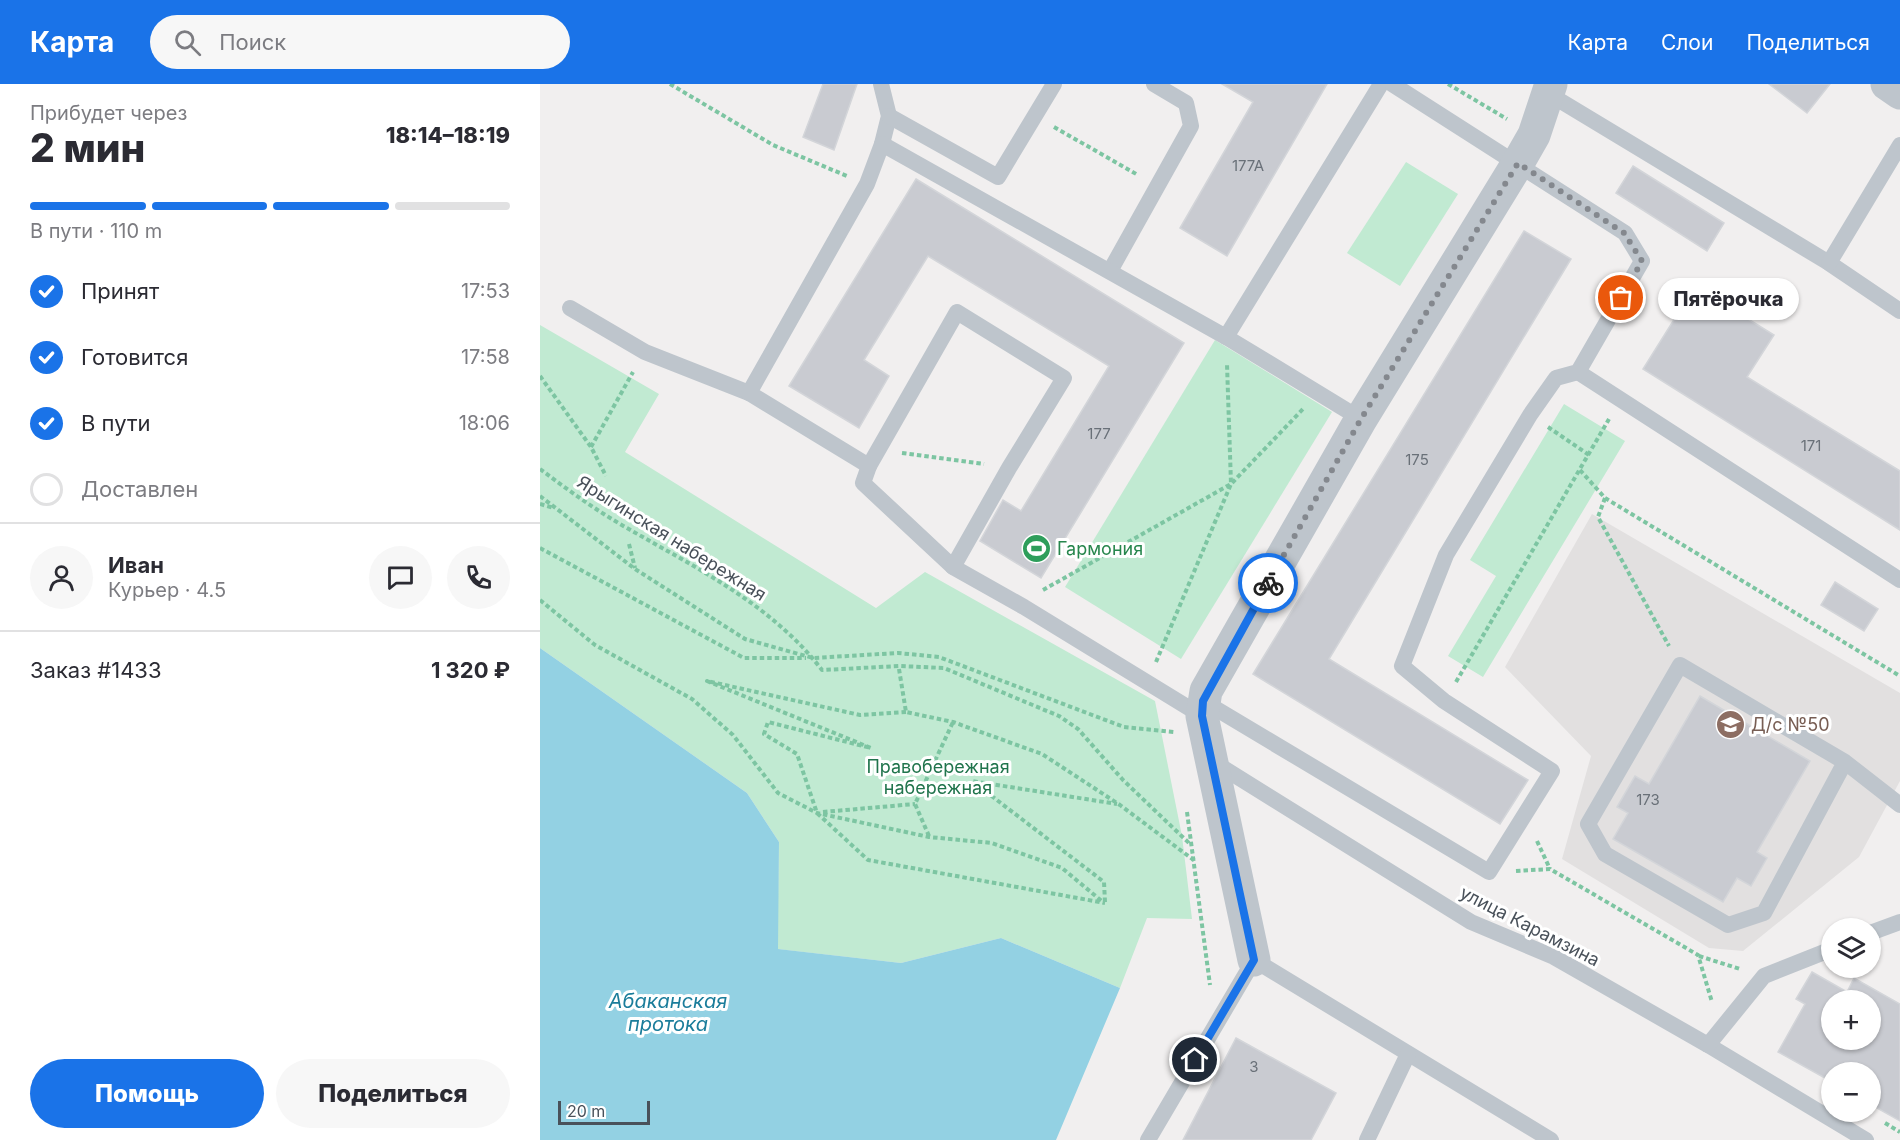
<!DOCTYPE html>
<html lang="ru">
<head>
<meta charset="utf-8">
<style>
  :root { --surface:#fff; --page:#f7f7f7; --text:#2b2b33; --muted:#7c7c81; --line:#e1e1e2; --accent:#1a73e8 }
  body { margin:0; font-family:Inter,sans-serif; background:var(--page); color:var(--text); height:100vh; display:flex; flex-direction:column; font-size:22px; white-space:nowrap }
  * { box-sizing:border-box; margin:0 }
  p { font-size:20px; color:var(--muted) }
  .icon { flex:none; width:33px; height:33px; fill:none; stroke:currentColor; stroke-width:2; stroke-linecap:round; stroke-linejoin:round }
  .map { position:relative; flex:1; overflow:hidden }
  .panel { display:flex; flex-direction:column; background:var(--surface); width:540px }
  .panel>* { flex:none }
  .buttons { position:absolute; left:1281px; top:834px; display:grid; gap:12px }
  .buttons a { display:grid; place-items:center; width:60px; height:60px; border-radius:50%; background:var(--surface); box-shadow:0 2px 4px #0004; font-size:30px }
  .scale { position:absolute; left:18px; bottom:15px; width:92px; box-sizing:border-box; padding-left:6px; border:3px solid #49515a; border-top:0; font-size:16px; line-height:21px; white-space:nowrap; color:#49515a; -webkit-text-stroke:4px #fff; paint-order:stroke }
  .pin { position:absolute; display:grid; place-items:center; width:51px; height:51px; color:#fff; margin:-26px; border:3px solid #fff; border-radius:50%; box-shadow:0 2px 6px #0007 }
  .courier { position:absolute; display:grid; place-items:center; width:60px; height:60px; margin:-30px; border:4px solid #1a73e8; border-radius:50%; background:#fff; color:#222; box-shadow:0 2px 8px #0007 }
  .bubble { position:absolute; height:42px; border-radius:21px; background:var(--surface); box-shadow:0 2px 4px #0004; font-size:20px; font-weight:800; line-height:42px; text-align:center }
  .headline em { font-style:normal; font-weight:800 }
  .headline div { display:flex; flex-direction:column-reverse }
  .headline { display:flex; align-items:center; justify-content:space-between; height:102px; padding:0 30px }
  h1 { font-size:39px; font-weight:800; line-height:45px }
  .bar { display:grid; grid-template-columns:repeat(4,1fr); gap:9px 6px; align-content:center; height:72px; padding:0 30px }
  .bar i { height:8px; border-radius:4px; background:var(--line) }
  .bar .active { background:var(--accent) }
  .bar p { grid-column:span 4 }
  .line { display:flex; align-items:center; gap:15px; padding:0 30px; border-top:2px solid var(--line) }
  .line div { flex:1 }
  .round { display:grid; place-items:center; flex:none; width:63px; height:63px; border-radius:32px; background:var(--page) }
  ol { padding:0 30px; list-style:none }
  li { display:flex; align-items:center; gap:18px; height:66px }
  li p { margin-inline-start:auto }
  li .icon { padding:6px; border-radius:50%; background:var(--accent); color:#fff; stroke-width:4 }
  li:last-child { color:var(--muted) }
  li i { width:33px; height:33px; border:3px solid var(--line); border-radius:50% }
  .primary-button { display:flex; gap:12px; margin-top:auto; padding:12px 30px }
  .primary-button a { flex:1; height:69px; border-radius:36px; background:var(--accent); color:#fff; font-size:24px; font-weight:800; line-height:69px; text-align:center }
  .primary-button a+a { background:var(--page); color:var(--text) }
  header { display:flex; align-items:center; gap:36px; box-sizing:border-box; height:84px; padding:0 30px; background:var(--accent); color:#fff }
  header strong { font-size:28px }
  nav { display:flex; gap:33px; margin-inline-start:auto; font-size:21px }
  .search { width:420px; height:54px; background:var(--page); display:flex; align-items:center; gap:15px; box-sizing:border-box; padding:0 21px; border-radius:33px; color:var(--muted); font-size:22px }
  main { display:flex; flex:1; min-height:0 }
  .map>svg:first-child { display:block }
</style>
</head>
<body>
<header>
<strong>Карта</strong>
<div class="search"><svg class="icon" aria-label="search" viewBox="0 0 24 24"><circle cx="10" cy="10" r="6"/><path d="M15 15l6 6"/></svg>Поиск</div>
<nav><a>Карта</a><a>Слои</a><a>Поделиться</a></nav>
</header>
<main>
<section class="panel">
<div class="headline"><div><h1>2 мин</h1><p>Прибудет через</p></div><em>18:14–18:19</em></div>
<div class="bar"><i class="active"></i><i class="active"></i><i class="active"></i><i></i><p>В пути · 110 m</p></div>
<ol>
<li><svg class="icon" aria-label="check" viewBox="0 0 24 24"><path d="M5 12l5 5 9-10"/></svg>Принят<p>17:53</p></li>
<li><svg class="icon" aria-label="check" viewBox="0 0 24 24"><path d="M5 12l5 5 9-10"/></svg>Готовится<p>17:58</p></li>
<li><svg class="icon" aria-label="check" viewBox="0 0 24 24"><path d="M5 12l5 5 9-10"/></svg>В пути<p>18:06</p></li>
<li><i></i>Доставлен</li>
</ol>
<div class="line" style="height:108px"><a class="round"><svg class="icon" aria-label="person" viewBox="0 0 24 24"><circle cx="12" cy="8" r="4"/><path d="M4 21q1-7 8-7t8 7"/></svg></a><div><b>Иван</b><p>Курьер · 4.5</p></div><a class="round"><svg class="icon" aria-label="chat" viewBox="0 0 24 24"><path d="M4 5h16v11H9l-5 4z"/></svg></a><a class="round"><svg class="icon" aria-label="phone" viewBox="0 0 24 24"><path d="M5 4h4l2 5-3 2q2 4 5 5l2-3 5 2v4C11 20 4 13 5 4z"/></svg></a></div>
<div class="line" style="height:78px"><div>Заказ #1433</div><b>1 320 ₽</b></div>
<div class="primary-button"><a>Помощь</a><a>Поделиться</a></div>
</section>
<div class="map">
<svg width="1360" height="1056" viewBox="0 0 1360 1056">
  <rect width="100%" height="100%" fill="#f1efef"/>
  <!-- education -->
  <path fill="#e2e0e0" d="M1052,430L1360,609V697L1319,773L1203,867L1169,864L1022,775L1051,672L965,583Z"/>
  <!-- green -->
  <g fill="#c1ead2">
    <path d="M866,78L918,110L860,202L807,169Z"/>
    <path d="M0,241L119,310L85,368L336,524L385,488L615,617L642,752L652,835L607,834L580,904L461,854L361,879L237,865L239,758L207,709L0,564Z"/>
    <path d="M675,256L792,328L641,575L525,503Z"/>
    <path d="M1024,320L1085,357L943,593L908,572L956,492L930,476Z"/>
  </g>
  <!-- water -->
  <path fill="#93d1e3" d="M0,564L207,709L239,758L238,865L361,879L461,854L580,904L516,1056H0Z"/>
  <!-- building -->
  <g fill="#c9cbd1" stroke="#d3d5d9" stroke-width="1.5" fill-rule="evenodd">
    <path d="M283,0H317L294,66L263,53Z"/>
    <path d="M682,0H787L687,172L640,144L713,18Z"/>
    <path d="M1229,0H1290L1267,29Z"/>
    <path d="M1093,82L1184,139L1167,167L1076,109Z"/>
    <path d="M376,95L644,259L501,494L440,457L463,416L481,427L569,282L388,172L324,276L349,292L319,344L249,302Z"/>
    <path d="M984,147L1031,175L789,575L988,696L960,740L713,590Z"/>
    <path d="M1155,202L1234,251L1207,293L1360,387V446L1103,285Z"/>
    <path d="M1295,498L1338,525L1324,547L1281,521Z"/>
    <path d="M1160,612L1270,677L1217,768L1227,774L1211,802L1197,794L1183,818L1073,755L1088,729L1077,723L1095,692L1109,700Z"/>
    <path d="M1272,888L1307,908L1314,894L1360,920V1037L1330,1020V988H1292V998L1238,968L1265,920L1256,915ZM1292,916H1330V956H1292Z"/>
    <path d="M696,954L796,1009L771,1056H643Z"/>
  </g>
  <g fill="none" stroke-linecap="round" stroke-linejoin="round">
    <!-- path -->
    <g stroke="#7dc5a2" stroke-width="4" stroke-dasharray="4.5 3" stroke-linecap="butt">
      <path d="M130,0L233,61L307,92"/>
      <path d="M908,0L967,35"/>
      <path d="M514,43L598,91"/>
      <path d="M0,292L51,363L66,392"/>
      <path d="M1008,343L1049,371"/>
      <path d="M51,363L93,288"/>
      <path d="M362,369L444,380"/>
      <path d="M0,385C28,406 57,427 87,444C158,485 232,521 282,586L360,582L404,584L519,632L538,645L583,696L651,761"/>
      <path d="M1040,386L1065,414L1360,592"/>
      <path d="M0,412L95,485L205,555L273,574L358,569L399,573L584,643L634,648"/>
      <path d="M1065,414L1058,433L1129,562"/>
      <path d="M0,420L14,424"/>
      <path d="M89,460L95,484"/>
      <path d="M0,464L204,574H266"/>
      <path d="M503,506L691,400L763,325"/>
      <path d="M0,516L55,561L152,615L193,651L238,709L277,729L389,753L452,759L522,784L564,819"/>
      <path d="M616,578L691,400L687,280"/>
      <path d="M359,585L366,628L413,638L502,670L580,721L655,777"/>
      <path d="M916,598L1069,335"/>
      <path d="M366,628L320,631L167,597L331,664L228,638L224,650L257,670L277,729L328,776L565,819"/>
      <path d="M283,728L375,720"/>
      <path d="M647,728L670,901"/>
      <path d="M389,752L375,720L413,638"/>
      <path d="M997,757L1010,785"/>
      <path d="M976,787L1010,785L1158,871L1172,918"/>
      <path d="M565,818L564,798L432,697L577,720"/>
      <path d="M1159,872L1200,885"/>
      <path d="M1345,1039L1360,1048"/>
    </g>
    <!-- lane -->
    <g stroke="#bec5cc" stroke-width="16">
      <path d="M341,0L349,32L342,60"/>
      <path d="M1009,10L1289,179L1360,227"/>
      <path d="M349,32L458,93L514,0"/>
      <path d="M1289,179L1360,61"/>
      <path d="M570,187L651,42L646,19L614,0"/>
      <path d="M30,224L105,268L209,309"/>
      <path d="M686,253L841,0"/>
      <path d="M1038,288L1360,496"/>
      <path d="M329,382L323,399L413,483"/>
      <path d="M663,617L949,788L1012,687L904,617L862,582L906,471L990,331L1016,294L1038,288L1102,177L1085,149L852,0"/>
      <path d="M662,632L484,523L413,483L469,384L524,294L417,228L329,382L209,309L327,100L342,60L686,253L821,335"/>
      <path d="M672,677L931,838L1014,873L1168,961L1326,1056"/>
      <path d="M1305,678L1224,829L1188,841L1065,770L1048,740L1140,581L1305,678L1360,721"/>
      <path d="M1330,849L1360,838"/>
      <path d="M1168,961L1224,892L1292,865"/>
      <path d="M608,1056L714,876L1011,1056"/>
      <path d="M827,1056L868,970"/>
    </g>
    <!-- street -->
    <g stroke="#bec5cc" stroke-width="33">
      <path d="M1347,0L1360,9"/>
      <path d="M714,876L662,632L666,607L821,335L978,79L994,51L1011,0"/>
    </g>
  </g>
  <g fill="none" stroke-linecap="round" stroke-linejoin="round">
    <!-- done -->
    <path stroke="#84888e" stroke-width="6" stroke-dasharray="0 10.8" d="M728,499L821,335L978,79L1084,149L1102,177L1081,214"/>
    <!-- route -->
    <path stroke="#1a73e8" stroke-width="8" d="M655,976L714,876L662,632L663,617L728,499"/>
  </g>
  <!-- icons -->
  <defs>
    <symbol id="stadium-disc" viewBox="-11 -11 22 22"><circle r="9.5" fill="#2e9e5b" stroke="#fff"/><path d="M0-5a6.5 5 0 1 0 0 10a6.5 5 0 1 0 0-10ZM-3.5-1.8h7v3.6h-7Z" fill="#fff"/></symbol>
    <symbol id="school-disc" viewBox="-11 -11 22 22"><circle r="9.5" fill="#8d6e63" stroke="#fff"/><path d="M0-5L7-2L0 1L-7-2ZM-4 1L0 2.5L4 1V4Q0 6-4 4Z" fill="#fff"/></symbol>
  </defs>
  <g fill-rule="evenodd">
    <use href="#stadium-disc" x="480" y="448" width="33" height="33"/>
    <use href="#school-disc" x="1174" y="624" width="33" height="33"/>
  </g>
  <g text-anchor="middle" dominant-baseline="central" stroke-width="6" stroke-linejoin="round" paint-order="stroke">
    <!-- number labels -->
    <g font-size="15" fill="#697078">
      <text x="708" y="81">177А</text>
      <text x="559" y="349">177</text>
      <text x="1271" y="361">171</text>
      <text x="877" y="375">175</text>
      <text x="1108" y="715">173</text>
      <text x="714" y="982">3</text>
    </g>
    <!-- street labels -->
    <g font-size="18" fill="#49515a" stroke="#fff">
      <text transform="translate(132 454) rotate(32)">Ярыгинская набережная</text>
      <text transform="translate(990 842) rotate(27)">улица Карамзина</text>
    </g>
    <!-- leisure labels -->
    <g font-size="18" fill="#27864d" stroke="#fff" text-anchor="start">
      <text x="517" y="464">Гармония</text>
    </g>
    <!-- education labels -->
    <g font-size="18" fill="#785e54" stroke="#fff" text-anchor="start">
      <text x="1211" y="640">Д/с №50</text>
    </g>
    <!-- park labels -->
    <g font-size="18" fill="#20744c" stroke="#fff">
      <text x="398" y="682">Правобережная<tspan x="398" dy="21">набережная</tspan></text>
    </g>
    <!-- water labels -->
    <g font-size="20" font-style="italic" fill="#1b7d9b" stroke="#fff">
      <text x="128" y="917">Абаканская<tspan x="128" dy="23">протока</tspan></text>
    </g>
  </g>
</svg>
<div class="buttons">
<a><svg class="icon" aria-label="layers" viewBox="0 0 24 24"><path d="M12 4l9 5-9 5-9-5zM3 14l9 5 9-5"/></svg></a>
<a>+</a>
<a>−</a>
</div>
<div class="scale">20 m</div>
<div class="pin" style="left:1081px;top:214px;background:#ea580c"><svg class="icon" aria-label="bag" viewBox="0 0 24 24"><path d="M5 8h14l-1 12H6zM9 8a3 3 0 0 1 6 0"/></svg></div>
<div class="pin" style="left:655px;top:976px;background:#1f2937"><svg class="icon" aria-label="home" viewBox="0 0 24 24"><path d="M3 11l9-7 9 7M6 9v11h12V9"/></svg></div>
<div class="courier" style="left:728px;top:499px"><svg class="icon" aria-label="bike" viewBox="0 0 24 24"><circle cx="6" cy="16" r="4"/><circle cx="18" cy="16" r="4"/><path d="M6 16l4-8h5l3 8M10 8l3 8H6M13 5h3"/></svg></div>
<div class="bubble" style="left:1118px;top:194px;width:141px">Пятёрочка</div>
</div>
</main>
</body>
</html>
